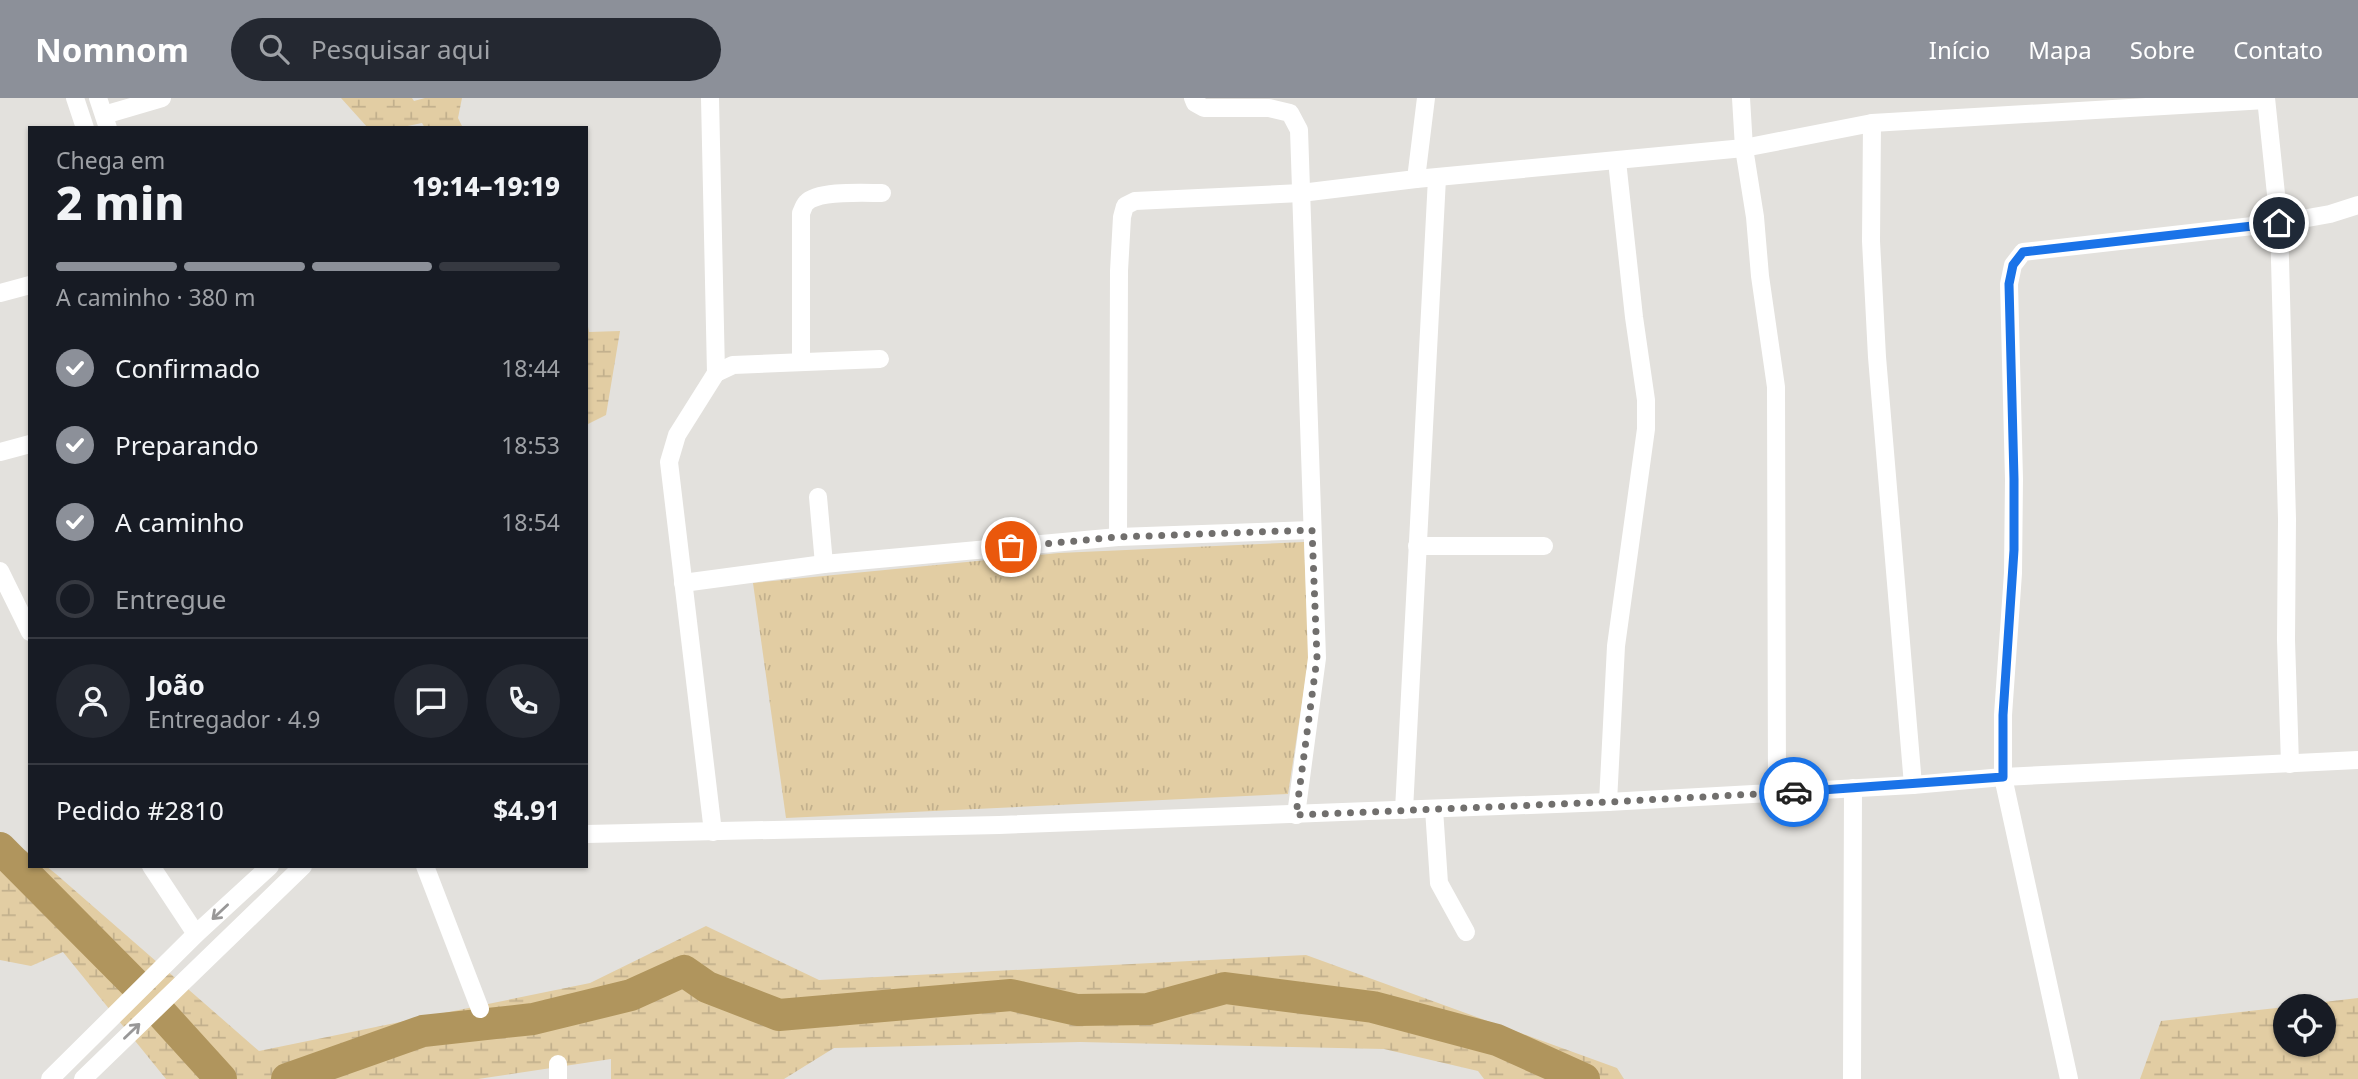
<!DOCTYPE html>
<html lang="pt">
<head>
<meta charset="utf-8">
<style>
  :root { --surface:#171b24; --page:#242831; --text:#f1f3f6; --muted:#9ea1a6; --line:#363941; --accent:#8c9099 }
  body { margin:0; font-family:"Noto Sans",sans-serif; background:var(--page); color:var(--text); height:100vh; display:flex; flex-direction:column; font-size:26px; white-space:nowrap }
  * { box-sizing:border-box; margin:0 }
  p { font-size:23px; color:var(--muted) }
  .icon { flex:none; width:38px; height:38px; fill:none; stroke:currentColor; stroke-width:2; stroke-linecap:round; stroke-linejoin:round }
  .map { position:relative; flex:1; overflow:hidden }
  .side { position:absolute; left:28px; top:28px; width:560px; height:742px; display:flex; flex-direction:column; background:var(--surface); border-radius:0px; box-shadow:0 2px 5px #0004 }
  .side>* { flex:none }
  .controls { position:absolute; left:2273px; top:896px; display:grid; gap:14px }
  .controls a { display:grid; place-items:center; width:63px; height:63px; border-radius:50%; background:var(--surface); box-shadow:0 2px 5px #0004; font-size:35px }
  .pin { position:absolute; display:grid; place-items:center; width:60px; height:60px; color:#fff; margin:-30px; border:4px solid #fff; border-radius:50%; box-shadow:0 2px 7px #0007 }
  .courier { position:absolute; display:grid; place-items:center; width:70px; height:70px; margin:-35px; border:5px solid #1a73e8; border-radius:50%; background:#fff; color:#222; box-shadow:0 2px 9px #0007 }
  .headline em { font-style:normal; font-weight:800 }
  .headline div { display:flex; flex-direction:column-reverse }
  .headline { display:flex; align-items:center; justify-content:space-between; height:119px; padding:0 28px }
  h1 { font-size:46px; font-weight:800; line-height:52px }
  .bar { display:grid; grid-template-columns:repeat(4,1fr); gap:10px 7px; align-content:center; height:84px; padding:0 28px }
  .bar i { height:9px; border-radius:5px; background:var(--line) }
  .bar .active { background:var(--accent) }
  .bar p { grid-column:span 4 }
  .line { display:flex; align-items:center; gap:18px; padding:0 28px; border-top:2px solid var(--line) }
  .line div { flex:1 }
  .round { display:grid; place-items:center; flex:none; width:74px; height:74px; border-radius:37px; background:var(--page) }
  ol { padding:0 28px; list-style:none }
  li { display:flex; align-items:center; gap:21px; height:77px }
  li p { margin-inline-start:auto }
  li .icon { padding:7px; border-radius:50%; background:var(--accent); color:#fff; stroke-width:4 }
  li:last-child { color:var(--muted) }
  li i { width:38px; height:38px; border:4px solid var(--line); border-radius:50% }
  header { display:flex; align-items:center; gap:42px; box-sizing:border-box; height:98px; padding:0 35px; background:var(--accent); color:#fff }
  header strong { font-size:33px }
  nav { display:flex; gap:38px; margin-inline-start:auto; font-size:24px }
  .search { width:490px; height:63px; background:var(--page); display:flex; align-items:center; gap:18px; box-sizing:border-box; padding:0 24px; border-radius:38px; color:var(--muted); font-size:26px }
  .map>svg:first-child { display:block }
</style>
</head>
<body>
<header>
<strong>Nomnom</strong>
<div class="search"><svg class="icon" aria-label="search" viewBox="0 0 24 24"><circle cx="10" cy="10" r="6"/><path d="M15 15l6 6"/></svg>Pesquisar aqui</div>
<nav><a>Início</a><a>Mapa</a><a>Sobre</a><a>Contato</a></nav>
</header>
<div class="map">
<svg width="2358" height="981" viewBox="0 0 2358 981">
  <defs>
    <pattern id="grass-tufts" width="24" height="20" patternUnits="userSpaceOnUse" patternTransform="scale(1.75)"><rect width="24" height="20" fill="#e2cda3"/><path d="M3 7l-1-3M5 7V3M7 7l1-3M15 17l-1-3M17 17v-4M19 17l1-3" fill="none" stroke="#c2b08d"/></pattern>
    <pattern id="wetland-marsh" width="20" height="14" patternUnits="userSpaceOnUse" patternTransform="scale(1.75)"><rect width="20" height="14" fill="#e2cda3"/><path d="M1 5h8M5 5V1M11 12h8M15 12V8" fill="none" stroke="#c2b08d"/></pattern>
  </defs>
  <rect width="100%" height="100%" fill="#e3e1dd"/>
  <!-- grass -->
  <path fill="url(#grass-tufts)" d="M1304,444L1309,559L1288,696L786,720L753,485L1059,455Z"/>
  <!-- wetland -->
  <g fill="url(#wetland-marsh)">
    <path d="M341,0H412L414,3L425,0H462L458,20L463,30H425L422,25L398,30H368Z"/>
    <path d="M586,218L589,234L620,233L606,317L586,327Z"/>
    <path d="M0,734L30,756V768H46L56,776L259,953L590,885L706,828L819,882L1306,857L1617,970L1624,981H1484L1478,973L1384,951L1080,944L834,950L784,981H611V961L478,981H166L63,854L31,868L0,862Z"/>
    <path d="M2358,900V981H2140L2161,923L2285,909L2286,947H2324V908H2290Z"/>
  </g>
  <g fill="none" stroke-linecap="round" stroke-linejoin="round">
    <!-- river -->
    <g stroke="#b0955d" stroke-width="32">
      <path d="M0,750L133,884"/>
      <path d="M162,916L221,981"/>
      <path d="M287,981L423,933L533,921L631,897L684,873L707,889L779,917L1011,897L1077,912L1148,911L1225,890L1373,909L1497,942L1584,981"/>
    </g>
    <!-- minor -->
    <g stroke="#fff" stroke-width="18">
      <path d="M75,0L85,30"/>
      <path d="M98,0L108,30"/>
      <path d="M710,0L716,275L677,337L669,364L713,734"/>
      <path d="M1193,0L1195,5L1204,10H1269L1290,15L1299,32L1317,560L1296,717"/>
      <path d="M1741,0L1744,50L1755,119L1760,178L1776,289L1777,695"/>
      <path d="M2266,0L2279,125L2287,421L2286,542L2290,666"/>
      <path d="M104,17L162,0"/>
      <path d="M1872,25L1871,143L1877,259L1913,687"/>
      <path d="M1416,81L1426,0"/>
      <path d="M0,195L30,187"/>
      <path d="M801,264V115C802,113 804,107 806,105C818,92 865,95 882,95"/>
      <path d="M716,275L733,267L880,261"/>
      <path d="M0,354L30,346"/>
      <path d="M818,399L824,466"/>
      <path d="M1118,439L1119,173L1122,119L1125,108L1135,103L1301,95L1416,81L1744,50L1872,25L2266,2"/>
      <path d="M1417,448H1544"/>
      <path d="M0,473L30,534"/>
      <path d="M683,485L824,466L1118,439L1312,432"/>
      <path d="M1608,704L1616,548L1646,331V302L1634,219L1617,63"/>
      <path d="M1434,711L1439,785L1466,834"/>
      <path d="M1404,712L1437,80"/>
      <path d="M586,736L999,727L1608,704L1913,687L2003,679L2358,662"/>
      <path d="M151,768L196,836"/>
      <path d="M425,768L480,911"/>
      <path d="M50,981L196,836L270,768"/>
      <path d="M83,981L303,768"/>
      <path d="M558,981V966"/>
      <path d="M1852,981L1853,690"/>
      <path d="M2069,981L2003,679V617L2013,475L2014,381L2009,186L2013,167L2023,154L2279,125L2330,116L2358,107"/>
    </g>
  </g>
  <!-- one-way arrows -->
  <defs><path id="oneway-shaft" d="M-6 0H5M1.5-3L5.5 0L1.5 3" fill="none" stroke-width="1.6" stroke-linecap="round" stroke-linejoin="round" transform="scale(1.75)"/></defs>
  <g stroke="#999898">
    <use href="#oneway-shaft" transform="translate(220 814) rotate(137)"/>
    <use href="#oneway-shaft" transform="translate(132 933) rotate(-44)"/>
  </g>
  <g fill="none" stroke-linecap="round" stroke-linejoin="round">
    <!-- done -->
    <path stroke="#716f6d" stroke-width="7" stroke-dasharray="0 12.6" d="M1011,449L1118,439L1312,432L1317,560L1296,717L1608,704L1794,694"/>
    <!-- route -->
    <path stroke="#1a73e8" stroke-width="9" d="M1794,694L2003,679V617L2014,452V381L2009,186L2013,167L2023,154L2279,125"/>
  </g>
</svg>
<div class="controls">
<a><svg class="icon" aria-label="locate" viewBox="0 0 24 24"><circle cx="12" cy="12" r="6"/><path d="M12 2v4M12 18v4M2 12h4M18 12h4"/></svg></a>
</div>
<div class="pin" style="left:1011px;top:449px;background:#ea580c"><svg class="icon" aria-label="bag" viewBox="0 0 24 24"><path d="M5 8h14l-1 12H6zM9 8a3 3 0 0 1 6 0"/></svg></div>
<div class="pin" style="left:2279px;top:125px;background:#1f2937"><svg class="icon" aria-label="home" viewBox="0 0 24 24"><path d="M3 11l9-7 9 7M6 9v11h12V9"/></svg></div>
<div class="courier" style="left:1794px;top:694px"><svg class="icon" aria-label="car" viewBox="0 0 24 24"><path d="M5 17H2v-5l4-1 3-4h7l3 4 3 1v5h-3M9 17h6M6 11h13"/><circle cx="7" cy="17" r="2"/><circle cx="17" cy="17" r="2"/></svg></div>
<section class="side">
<div class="headline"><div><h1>2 min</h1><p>Chega em</p></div><em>19:14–19:19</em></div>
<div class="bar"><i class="active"></i><i class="active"></i><i class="active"></i><i></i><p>A caminho · 380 m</p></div>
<ol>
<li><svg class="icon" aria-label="check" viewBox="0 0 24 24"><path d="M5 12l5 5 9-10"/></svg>Confirmado<p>18:44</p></li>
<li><svg class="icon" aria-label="check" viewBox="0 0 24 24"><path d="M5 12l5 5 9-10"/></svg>Preparando<p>18:53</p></li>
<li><svg class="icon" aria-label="check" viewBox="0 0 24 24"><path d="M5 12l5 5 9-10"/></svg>A caminho<p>18:54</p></li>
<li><i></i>Entregue</li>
</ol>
<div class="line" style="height:126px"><a class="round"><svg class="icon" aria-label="person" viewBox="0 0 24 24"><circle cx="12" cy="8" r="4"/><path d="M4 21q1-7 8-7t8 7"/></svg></a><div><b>João</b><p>Entregador · 4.9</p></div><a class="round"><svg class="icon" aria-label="chat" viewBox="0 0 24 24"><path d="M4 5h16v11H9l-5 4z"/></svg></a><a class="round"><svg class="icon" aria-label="phone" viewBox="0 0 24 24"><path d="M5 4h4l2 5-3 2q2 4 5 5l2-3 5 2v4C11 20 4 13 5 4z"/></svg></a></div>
<div class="line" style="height:91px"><div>Pedido #2810</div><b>$4.91</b></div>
</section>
</div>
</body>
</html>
